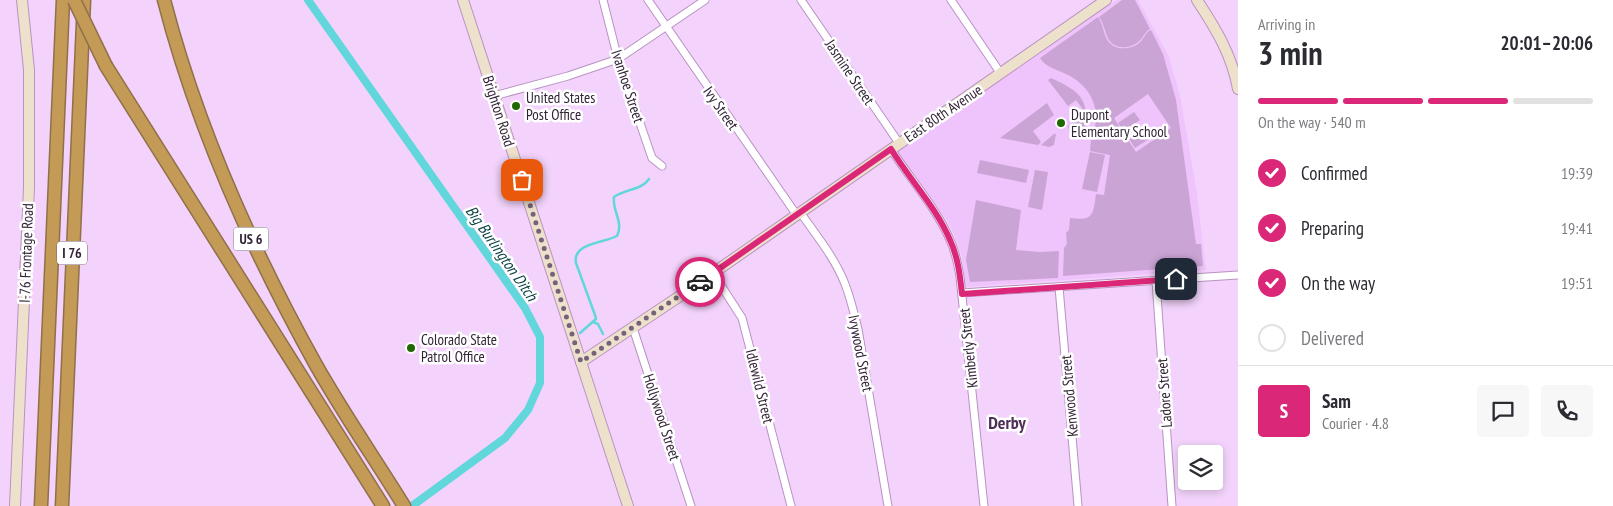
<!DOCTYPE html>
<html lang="en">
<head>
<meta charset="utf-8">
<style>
  :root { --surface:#fff; --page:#f7f7f7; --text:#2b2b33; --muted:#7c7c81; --line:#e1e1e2; --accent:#db2777 }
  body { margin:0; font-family:"PT Sans Narrow",sans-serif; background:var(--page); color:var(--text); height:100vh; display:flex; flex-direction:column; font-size:19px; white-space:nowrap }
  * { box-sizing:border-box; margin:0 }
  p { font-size:16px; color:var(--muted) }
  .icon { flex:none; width:28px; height:28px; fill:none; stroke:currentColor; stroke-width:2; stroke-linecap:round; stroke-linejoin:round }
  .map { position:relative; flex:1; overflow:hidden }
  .panel { display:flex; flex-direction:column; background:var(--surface); width:375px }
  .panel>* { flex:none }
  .fabs { position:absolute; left:1178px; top:445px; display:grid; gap:10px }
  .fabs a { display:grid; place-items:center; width:45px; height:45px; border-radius:5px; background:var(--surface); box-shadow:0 2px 8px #0003; font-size:25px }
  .pin { position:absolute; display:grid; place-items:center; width:42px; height:42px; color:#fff; margin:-21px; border-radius:10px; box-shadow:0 2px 8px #0006 }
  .courier { position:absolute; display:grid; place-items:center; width:50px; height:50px; margin:-25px; border:4px solid #db2777; border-radius:50%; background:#fff; color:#222; box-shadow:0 1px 6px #0007 }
  .headline em { font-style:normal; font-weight:800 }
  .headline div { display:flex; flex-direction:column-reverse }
  .headline { display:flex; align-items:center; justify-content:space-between; height:85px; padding:0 20px }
  h1 { font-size:32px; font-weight:800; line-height:38px }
  .bar { display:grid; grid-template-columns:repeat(4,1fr); gap:8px 5px; align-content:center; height:60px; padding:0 20px }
  .bar i { height:6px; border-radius:4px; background:var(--line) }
  .bar .current { background:var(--accent) }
  .bar p { grid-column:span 4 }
  .line { display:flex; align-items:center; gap:12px; padding:0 20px; border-top:1px solid var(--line) }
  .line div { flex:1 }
  .round { display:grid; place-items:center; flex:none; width:52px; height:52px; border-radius:5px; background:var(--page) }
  ol { padding:0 20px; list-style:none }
  li { display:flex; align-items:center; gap:15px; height:55px }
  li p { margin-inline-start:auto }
  li .icon { padding:5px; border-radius:50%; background:var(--accent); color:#fff; stroke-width:4 }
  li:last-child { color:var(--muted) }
  li i { width:28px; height:28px; border:2px solid var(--line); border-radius:50% }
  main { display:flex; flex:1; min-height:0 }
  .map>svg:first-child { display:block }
</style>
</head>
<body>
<main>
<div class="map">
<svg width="1238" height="506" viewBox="0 0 1238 506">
  <rect width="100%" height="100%" fill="#f3d3fb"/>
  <!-- built -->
  <path fill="#efc3fb" d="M1117,0H1138L1169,57L1180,96L1196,187L1206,270L965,287L962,257L955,237L948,222L897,150Z"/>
  <!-- green -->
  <g fill="#cba4d6">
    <path d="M1122,0H1135L1150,29C1144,32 1143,39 1137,43C1132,46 1127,48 1121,47C1104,45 1107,27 1099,17Z"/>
    <path d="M1098,17C1106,28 1102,44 1119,48C1126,49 1132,48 1138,44C1144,40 1144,33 1151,30L1163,54L1176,100L1196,244H1201L1203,266L1063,276L1064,248L1067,244L1066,233L1069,230L1070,218C1094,221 1093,215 1096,194L1104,195L1110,155L1090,151L1091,140L1127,138L1136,152L1171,128L1148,94L1114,118L1124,134L1091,137C1103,113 1092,88 1070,76C1059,70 1046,68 1040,58Z"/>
    <path d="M1051,78C1084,93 1090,101 1084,137L1071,135L1068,126L1084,111L1076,100L1068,106L1048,80Z"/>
    <path d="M1047,103L1054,115L1033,131L1041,142L1038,145L1000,138Z"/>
    <path d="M1134,112L1140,120L1124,131L1118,123Z"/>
    <path d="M1146,128L1152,137L1135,148L1129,139Z"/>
    <path d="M1054,134H1056L1054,145L1049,147L1041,145Z"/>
    <path d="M1090,152L1105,155L1097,192L1082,189Z"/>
    <path d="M980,160L1029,170L1026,183L977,173Z"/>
    <path d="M1035,170L1048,172L1042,210L1028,207Z"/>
    <path d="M976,200L1021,210L1016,250L1040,252L1059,251L1058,278L970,282L966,260Z"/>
  </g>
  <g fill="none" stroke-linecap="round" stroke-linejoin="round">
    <!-- stream -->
    <g stroke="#61d6db" stroke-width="2.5">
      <path d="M593,322L598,324L603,334"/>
      <path d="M580,333L596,319L595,315L576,263C572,243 604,243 617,236C624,222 612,211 614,197C625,189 642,190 649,179"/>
    </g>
    <!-- canal -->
    <path stroke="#61d6db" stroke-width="8" d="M308,0L525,308L540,337V383L528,410L505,438L412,506"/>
    <defs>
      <g id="street">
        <path d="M603,0L618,59L652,158L662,166"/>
        <path d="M648,0L796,214"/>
        <path d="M801,0L899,143"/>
        <path d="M951,0L1001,74"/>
        <path d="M494,96L568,76L618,59L705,0"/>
        <path d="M891,149C910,179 936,207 950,240C956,252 958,265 960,277L984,506"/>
        <path d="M800,212C816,235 835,258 845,284C851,299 854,314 858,329L888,506"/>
        <path d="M713,273L742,318L791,506"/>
        <path d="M1156,281L1172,506"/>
        <path d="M1059,287L1078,506"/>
        <path d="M962,293L1238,275"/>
        <path d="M633,328L691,506"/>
      </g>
      <g id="secondary">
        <path d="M463,0L628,506"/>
        <path d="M1197,0C1216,29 1232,55 1238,89"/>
        <path d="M581,362L683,294L1106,0"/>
        <path d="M15,506L29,187V70L22,0"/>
      </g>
      <g id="highway">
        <path d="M164,0C197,128 252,250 316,365C343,413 375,459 404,506"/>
        <path d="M106,66L383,506"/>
        <path d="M41,506L63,0"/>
        <path d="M62,506L84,0"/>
      </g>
    </defs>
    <!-- street casing -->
    <use href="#street" stroke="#b893c3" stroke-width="9"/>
    <!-- secondary casing -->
    <use href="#secondary" stroke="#b893c3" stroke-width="12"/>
    <!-- highway casing -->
    <use href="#highway" stroke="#90704b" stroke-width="15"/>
    <!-- street -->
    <use href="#street" stroke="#fff" stroke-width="7"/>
    <!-- secondary -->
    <use href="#secondary" stroke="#ede1cc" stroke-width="10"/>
    <!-- highway -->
    <use href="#highway" stroke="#c39a56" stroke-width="12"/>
    <defs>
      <path id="highway-bridge" d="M74,0L106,66"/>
    </defs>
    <!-- highway-bridge casing -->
    <use href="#highway-bridge" stroke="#90704b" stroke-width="15" stroke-linecap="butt"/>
    <!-- highway-bridge -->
    <use href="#highway-bridge" stroke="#c39a56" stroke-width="12"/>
  </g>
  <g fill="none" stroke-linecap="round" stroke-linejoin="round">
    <!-- done -->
    <path stroke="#76617b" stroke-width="5" stroke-dasharray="0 9" d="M522,180L581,362L700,282"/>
    <!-- route -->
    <path stroke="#db2777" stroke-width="6" d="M700,282L891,149C910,180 936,207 950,240C958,257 960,276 962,294L1176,279"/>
  </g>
  <!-- markers -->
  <g fill="#216700" stroke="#fff" stroke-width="2">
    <circle cx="516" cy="106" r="5"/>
    <circle cx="1061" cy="123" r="5"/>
    <circle cx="411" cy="348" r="5"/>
  </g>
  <g text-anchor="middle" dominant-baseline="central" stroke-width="5" stroke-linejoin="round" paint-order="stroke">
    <!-- shield labels -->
    <g fill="#fff" stroke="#706572" stroke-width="1">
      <rect x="233.5" y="227.5" width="35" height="23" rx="4"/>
      <rect x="57" y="241.5" width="30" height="23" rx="4"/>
    </g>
    <g font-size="14" font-weight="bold" fill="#322336">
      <text x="251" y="239">US 6</text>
      <text x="72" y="253">I 76</text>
    </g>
    <!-- street labels -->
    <g font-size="15" fill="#322336" stroke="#fff">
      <text transform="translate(850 72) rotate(56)">Jasmine Street</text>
      <text transform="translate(628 86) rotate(72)">Ivanhoe Street</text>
      <text transform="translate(721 108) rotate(55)">Ivy Street</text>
      <text transform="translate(499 111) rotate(72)">Brighton Road</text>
      <text transform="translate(943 113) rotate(-34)">East 80th Avenue</text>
      <text transform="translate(26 253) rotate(-88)">I-76 Frontage Road</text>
      <text transform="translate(968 348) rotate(-96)">Kimberly Street</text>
      <text transform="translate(861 353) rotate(79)">Ivywood Street</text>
      <text transform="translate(760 386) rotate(76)">Idlewild Street</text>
      <text transform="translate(1164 393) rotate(-94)">Ladore Street</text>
      <text transform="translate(1069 396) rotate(-95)">Kenwood Street</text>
      <text transform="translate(662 417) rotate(72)">Hollywood Street</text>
    </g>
    <!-- poi labels -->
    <g font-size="15" fill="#322336" stroke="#fff" text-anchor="start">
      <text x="526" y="97">United States<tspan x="526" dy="17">Post Office</tspan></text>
      <text x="1071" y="114">Dupont<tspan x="1071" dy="17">Elementary School</tspan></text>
      <text x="421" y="339">Colorado State<tspan x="421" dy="17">Patrol Office</tspan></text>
    </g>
    <!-- water labels -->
    <g font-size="16" font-style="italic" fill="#0c4345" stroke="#fff">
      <text transform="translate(502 253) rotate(55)">Big Burlington Ditch</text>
    </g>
    <!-- quarter labels -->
    <g font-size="18" font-weight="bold" fill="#4f2e57" stroke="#fff">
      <text x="1007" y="422">Derby</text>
    </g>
  </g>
</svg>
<div class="fabs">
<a><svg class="icon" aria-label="layers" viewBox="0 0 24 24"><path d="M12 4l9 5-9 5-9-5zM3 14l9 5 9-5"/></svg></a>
</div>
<div class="pin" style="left:522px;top:180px;background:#ea580c"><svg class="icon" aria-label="bag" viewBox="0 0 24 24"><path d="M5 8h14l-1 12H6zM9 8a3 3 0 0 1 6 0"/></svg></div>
<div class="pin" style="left:1176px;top:279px;background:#1f2937"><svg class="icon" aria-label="home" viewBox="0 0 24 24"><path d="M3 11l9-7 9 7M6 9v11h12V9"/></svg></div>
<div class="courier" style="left:700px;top:282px"><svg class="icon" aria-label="car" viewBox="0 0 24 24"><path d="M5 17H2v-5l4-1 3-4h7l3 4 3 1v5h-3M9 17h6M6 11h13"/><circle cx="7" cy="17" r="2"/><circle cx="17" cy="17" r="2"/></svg></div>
</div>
<section class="panel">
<div class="headline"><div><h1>3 min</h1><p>Arriving in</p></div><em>20:01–20:06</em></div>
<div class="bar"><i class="current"></i><i class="current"></i><i class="current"></i><i></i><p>On the way · 540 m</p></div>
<ol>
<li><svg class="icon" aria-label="check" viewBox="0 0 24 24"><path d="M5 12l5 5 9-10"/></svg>Confirmed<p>19:39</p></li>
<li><svg class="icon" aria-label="check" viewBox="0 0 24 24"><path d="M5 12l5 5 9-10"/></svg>Preparing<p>19:41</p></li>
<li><svg class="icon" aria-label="check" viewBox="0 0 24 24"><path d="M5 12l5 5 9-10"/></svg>On the way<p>19:51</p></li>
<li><i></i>Delivered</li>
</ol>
<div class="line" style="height:90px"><b class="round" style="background:var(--accent);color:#fff">S</b><div><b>Sam</b><p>Courier · 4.8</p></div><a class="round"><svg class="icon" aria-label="chat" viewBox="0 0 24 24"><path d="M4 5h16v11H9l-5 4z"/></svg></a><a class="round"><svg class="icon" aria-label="phone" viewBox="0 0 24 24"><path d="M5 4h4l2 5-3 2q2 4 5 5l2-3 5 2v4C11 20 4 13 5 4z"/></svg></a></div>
</section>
</main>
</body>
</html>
